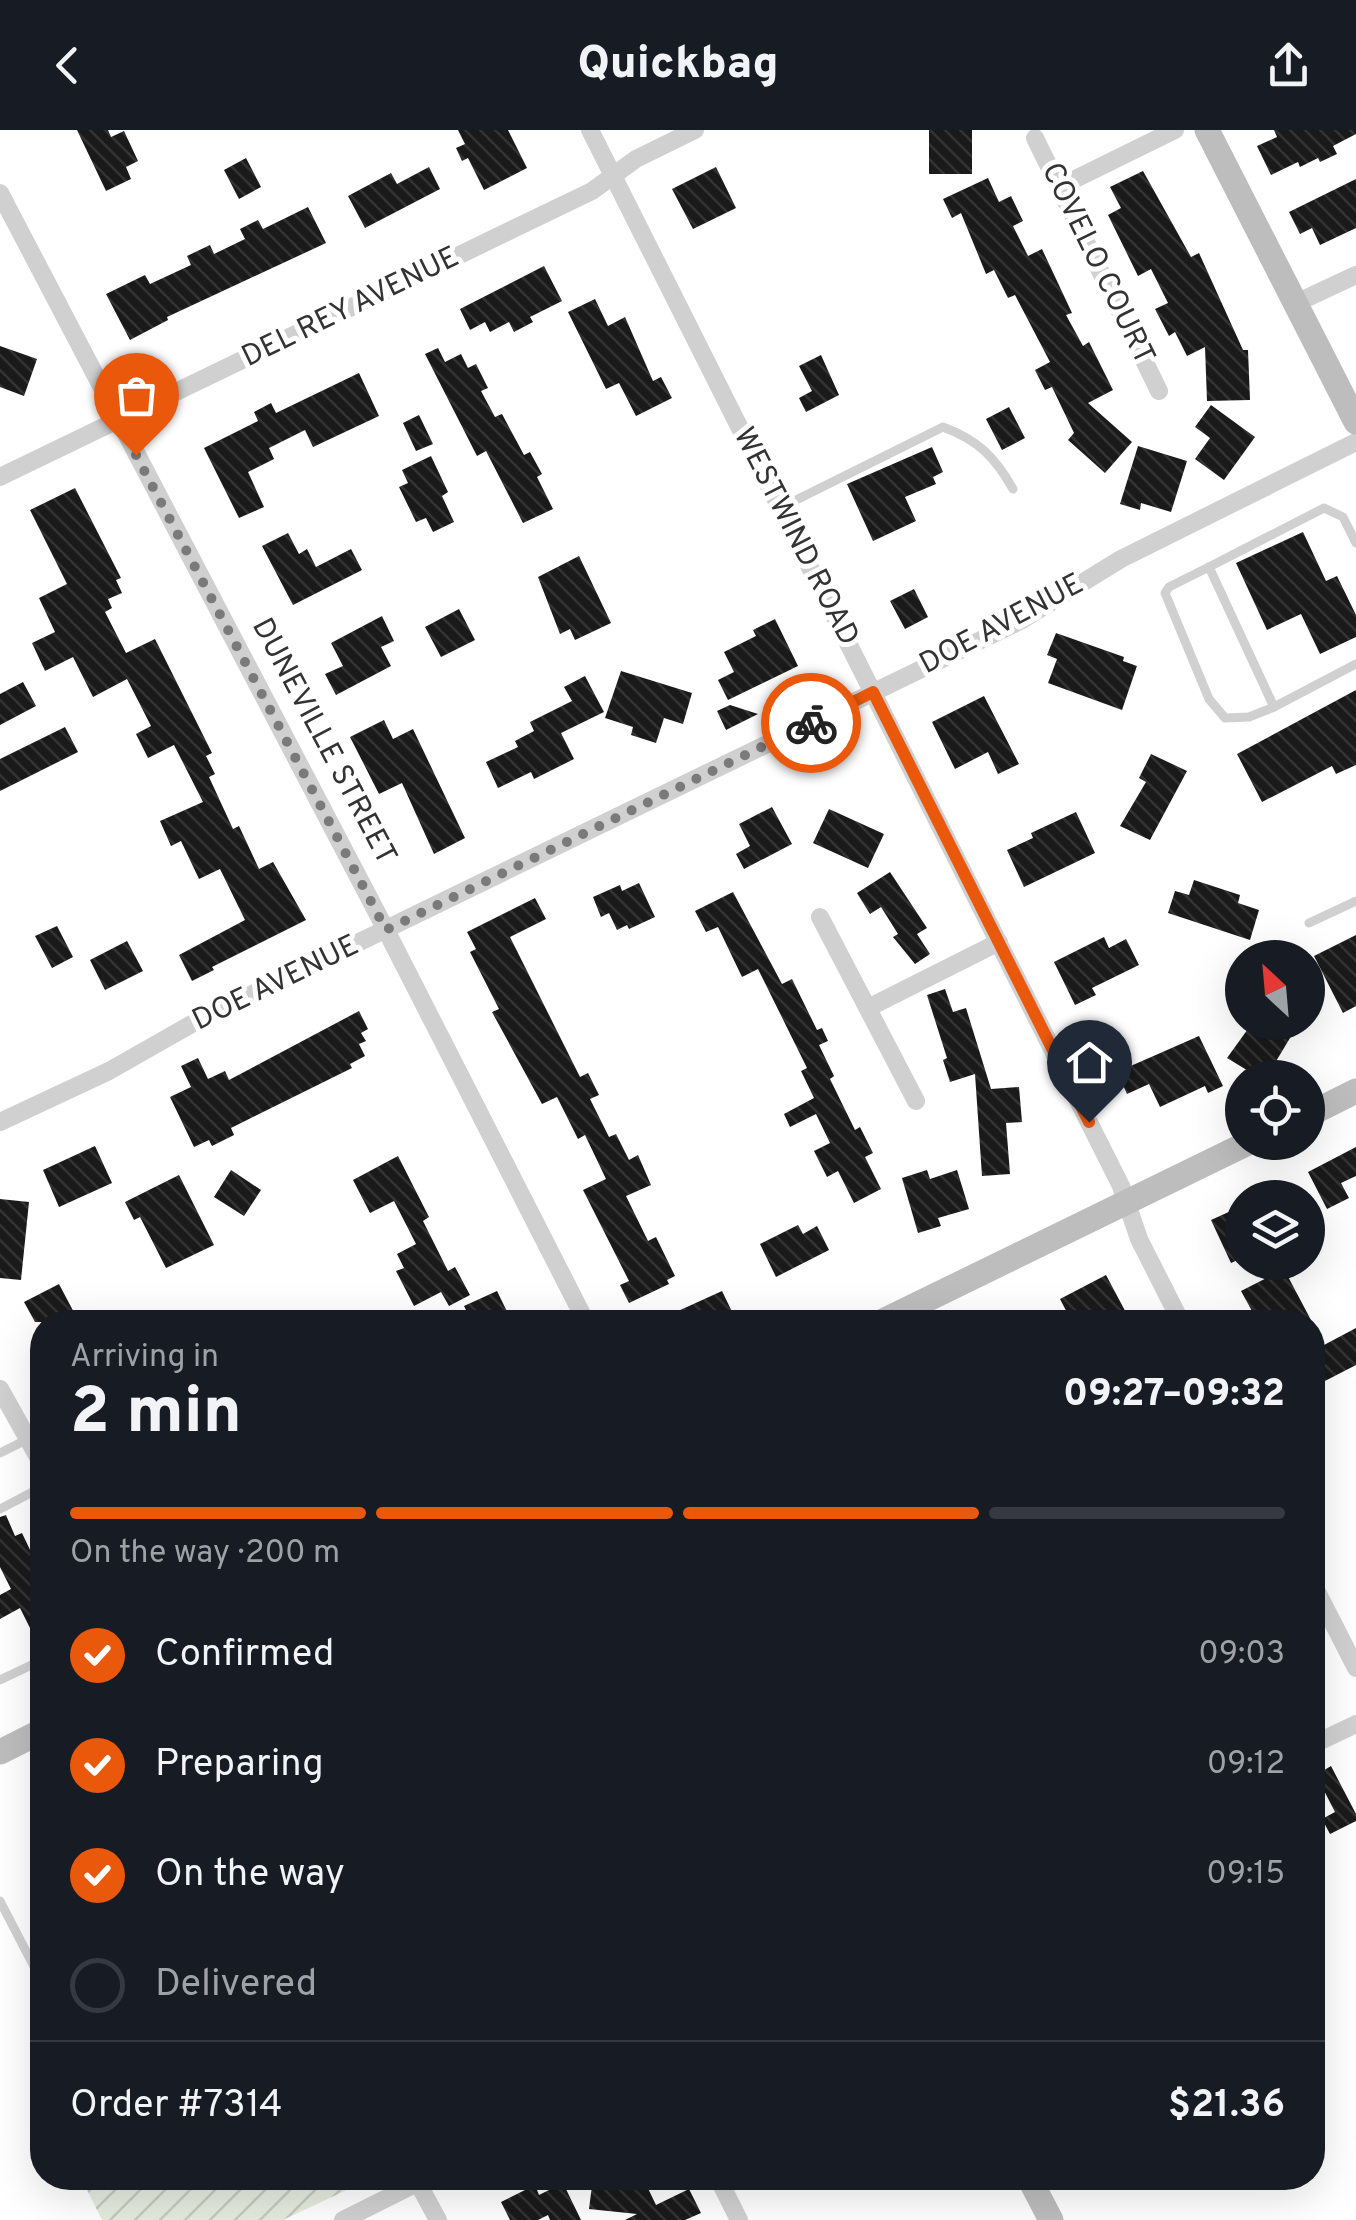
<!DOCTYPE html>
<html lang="en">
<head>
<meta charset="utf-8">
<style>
  :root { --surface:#171b24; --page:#20242c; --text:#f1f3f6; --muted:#9ea1a6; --line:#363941; --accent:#ea580c }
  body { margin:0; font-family:Overpass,sans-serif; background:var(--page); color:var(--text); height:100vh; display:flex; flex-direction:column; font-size:38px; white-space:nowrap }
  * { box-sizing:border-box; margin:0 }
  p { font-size:32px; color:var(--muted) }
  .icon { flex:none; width:55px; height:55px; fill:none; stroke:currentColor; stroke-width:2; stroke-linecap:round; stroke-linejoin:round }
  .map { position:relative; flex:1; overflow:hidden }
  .details { position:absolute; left:30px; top:1180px; width:1295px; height:880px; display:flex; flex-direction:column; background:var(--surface); border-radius:40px; box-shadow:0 10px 40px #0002 }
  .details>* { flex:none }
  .needle { width:65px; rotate:334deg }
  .controls { position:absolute; left:1225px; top:810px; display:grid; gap:20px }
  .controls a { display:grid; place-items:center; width:100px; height:100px; border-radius:50%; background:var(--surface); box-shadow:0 10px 40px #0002; font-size:50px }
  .pin { position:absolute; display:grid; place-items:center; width:85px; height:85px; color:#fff; margin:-102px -42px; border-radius:50% 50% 50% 0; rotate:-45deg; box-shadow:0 0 10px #0007 }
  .pin .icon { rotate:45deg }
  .courier { position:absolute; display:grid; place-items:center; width:100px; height:100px; margin:-50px; border:8px solid #ea580c; border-radius:50%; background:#fff; color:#222; box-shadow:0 2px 12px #0007 }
  .head em { font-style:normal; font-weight:800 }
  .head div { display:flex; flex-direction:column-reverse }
  .head { display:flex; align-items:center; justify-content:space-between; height:170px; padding:0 40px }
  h1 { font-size:65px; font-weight:800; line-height:75px }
  .bar { display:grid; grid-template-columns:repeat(4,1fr); gap:15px 10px; align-content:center; height:120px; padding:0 40px }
  .bar i { height:12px; border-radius:8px; background:var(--line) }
  .bar .selected { background:var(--accent) }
  .bar p { grid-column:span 4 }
  .line { display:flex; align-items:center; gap:25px; padding:0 40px; border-top:2px solid var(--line) }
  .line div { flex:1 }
  ol { padding:0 40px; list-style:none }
  li { display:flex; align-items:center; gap:30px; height:110px }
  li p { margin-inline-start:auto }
  li .icon { padding:10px; border-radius:50%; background:var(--accent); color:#fff; stroke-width:4 }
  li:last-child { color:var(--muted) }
  li i { width:55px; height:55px; border:5px solid var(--line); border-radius:50% }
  header { display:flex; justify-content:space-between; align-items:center; height:130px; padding:0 40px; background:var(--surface); font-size:45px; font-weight:800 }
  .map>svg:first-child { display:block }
</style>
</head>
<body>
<header><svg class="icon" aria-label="back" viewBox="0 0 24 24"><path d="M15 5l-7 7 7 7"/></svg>Quickbag<svg class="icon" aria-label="share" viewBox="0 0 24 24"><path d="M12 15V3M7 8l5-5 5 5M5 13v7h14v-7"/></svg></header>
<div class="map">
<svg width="1356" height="2090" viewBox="0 0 1356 2090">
  <defs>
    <pattern id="garden-furrows" width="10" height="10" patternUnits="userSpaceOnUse" patternTransform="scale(2.5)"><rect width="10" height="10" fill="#e5ecde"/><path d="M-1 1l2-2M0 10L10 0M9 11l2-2" fill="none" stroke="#c5cbbf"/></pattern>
    <pattern id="building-back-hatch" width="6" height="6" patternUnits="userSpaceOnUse" patternTransform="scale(2.5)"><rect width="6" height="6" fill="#1a1a1a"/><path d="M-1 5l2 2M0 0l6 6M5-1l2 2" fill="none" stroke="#333"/></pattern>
  </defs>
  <rect width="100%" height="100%" fill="#fff"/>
  <!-- garden -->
  <path fill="url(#garden-furrows)" d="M81,2048H372L283,2090H102Z"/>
  <!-- building -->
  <g fill="url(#building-back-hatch)">
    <path d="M77,0H108L111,7L124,1L138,31L126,37L131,49L106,61Z"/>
    <path d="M458,0H508L527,38L484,60L468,28L462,31L456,18L465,14Z"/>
    <rect x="929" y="0" width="43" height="44"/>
    <path d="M1274,0H1356V4L1333,16L1337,24L1320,32L1318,28L1300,37L1298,32L1271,45L1257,16L1277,7Z"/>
    <path d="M246,28L261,57L239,69L224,40Z"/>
    <path d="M429,37L440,59L365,98L348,66L391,43L397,54Z"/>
    <path d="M716,37L736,78L693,99L672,59Z"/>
    <path d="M1143,41L1191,127L1199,123L1243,220H1248L1250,270L1207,271L1205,217L1187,226L1175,202L1169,206L1155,179L1168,173L1151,139L1138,146L1108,85L1121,78L1110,57Z"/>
    <path d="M988,48L999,72L1011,66L1023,91L1013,96L1028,126L1042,119L1072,183L1066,185L1083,216L1089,212L1113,260L1088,273L1132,312L1105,343L1068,310L1074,303L1052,257L1045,260L1035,240L1050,232L1015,165L1008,168L994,140L986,144L961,83L952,88L943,69Z"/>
    <path d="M1356,49V98L1320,115L1312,98L1300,104L1289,82Z"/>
    <path d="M308,77L326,113L167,187L168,190L130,210L106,164L145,145L150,154L191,135L187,126L210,115L214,124L245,109L240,99L258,90L263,99Z"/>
    <path d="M544,136L562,171L530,187L533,192L514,202L509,192L490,202L485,192L470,200L460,179Z"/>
    <path d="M595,169L608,196L625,187L653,251L661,247L672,268L636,286L619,253L606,259L568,182Z"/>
    <path d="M0,216L37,229L24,266L0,257Z"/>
    <path d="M438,218L445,232L461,224L468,238L476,234L488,258L481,261L495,287L502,284L524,325L530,322L542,344L537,347L553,379L523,393L486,321L477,326L425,224Z"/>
    <path d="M821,225L839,265L806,282L799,268L812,261L799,236Z"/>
    <path d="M359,243L379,286L313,317L305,300L269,318L274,329L248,342L264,377L239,388L204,318L258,291L254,282L271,273L276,283Z"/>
    <path d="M1211,275L1255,307L1224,350L1195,329L1210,308L1195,297Z"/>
    <path d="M1009,277L1025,308L1002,320L986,289Z"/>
    <path d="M419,285L433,314L416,321L403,293Z"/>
    <path d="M1138,316L1187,331L1171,382L1141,373L1140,380L1120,374Z"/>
    <path d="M932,317L943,342L933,347L936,354L905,367L916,391L873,411L847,354Z"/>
    <path d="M431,326L448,362L442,366L454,392L433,402L426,388L416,392L399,357L408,353L402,340Z"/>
    <path d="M75,358L121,448L116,450L122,463L108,469L112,478L105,482L126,523L155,509L212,623L206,626L215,644L209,647L233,699L239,696L259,739L273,732L306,790L212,837L214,840L192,851L179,825L245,790L220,739L199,749L181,711L171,716L160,691L203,672L174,615L148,628L136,604L151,596L127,549L93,567L73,527L45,541L32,513L55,502L39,468L67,454L30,380Z"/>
    <path d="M1303,402L1326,451L1337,446L1356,485V507L1320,524L1301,484L1267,500L1236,433Z"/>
    <path d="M288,403L299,424L307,419L316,437L351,419L362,440L293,475L262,416Z"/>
    <path d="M579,426L611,493L575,510L570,499L560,504L538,447Z"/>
    <path d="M914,459L928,487L905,499L890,471Z"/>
    <path d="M459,479L475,510L441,527L425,497Z"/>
    <path d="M382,486L394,511L381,517L391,536L336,565L325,544L343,536L331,513Z"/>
    <path d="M775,489L798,536L728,570L718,550L734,542L724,522L756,506L753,500Z"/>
    <path d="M1056,503L1124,527L1123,531L1137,536L1122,580L1048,553L1057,529L1047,525Z"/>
    <path d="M621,541L692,563L683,594L664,588L656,613L631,605L633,597L605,588Z"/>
    <path d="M585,546L604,582L561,603L574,629L534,649L531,642L498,658L486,632L518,617L515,611L534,601L530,592L572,571L564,557Z"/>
    <path d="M23,552L36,576L0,595V564Z"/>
    <path d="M1356,560V635L1336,644L1332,636L1262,672L1237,624Z"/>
    <path d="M984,566L1019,634L998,644L988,622L955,639L932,592Z"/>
    <path d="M730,575L758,584L726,600L717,581Z"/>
    <path d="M384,590L393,609L413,599L465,708L434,724L402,653L379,664L350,607Z"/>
    <path d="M65,597L78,622L0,661V629Z"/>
    <path d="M1151,624L1187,641L1150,710L1120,696L1146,652L1139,648Z"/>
    <path d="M772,677L792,714L744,739L736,724L750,716L739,694Z"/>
    <path d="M829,679L884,704L868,738L813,713Z"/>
    <path d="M1076,682L1095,723L1024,757L1007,720L1033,708L1031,703Z"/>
    <path d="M890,742L927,798L917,804L930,824L915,834L893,807L898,804L881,777L870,784L857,763Z"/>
    <path d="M1194,750L1240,765L1238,773L1259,780L1250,810L1168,783L1175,761L1189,765Z"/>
    <path d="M639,753L655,787L629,799L627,795L617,800L609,783L601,787L593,767L620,755L622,761Z"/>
    <path d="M733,762L782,854L792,849L817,900L822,898L828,911L819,915L834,946L830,949L855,1000L860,997L873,1023L865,1027L881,1059L854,1073L838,1041L827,1047L814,1021L830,1013L816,984L790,997L784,984L814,968L801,941L807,938L758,839L742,847L718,797L706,802L695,781Z"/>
    <path d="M535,768L546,789L510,807L580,947L588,943L599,965L590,969L609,1007L616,1004L629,1030L638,1025L651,1055L626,1066L648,1111L656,1107L675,1146L667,1150L669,1154L629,1173L620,1155L629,1151L583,1060L606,1049L585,1005L578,1009L557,967L542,974L492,882L499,879L470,822L476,819L467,802Z"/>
    <path d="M57,796L73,827L52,838L35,806Z"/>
    <path d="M1356,805V876L1343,883L1314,826Z"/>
    <path d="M1104,807L1109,818L1126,809L1139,835L1092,858L1096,865L1075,875L1054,832Z"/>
    <path d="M127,811L143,841L105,860L90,830Z"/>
    <path d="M945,859L953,882L966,878L991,959L1019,957L1022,992L1006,993L1010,1044L982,1046L975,944L950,952L943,930L947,928L927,865Z"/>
    <path d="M359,881L368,899L361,903L366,911L359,914L365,926L350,934L352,938L231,998L234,1005L212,1016L209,1010L194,1017L170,967L191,957L181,936L198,928L208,949L225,941L229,950Z"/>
    <path d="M1253,892H1286L1296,898L1266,948H1260L1227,928Z"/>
    <path d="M1199,906L1223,956L1208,963L1205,956L1160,977L1149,954L1127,964L1117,942Z"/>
    <path d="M95,1016L112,1053L59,1077L43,1040Z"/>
    <path d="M1356,1017V1046L1341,1053L1349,1068L1327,1079L1308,1042Z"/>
    <path d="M398,1026L429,1087L423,1091L448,1141L455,1137L470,1165L449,1176L441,1162L414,1176L396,1141L404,1138L397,1124L416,1114L394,1071L370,1083L353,1050Z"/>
    <path d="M231,1040L261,1060L244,1086L214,1067Z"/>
    <path d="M927,1040L930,1049L957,1040L969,1079L938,1088L941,1096L918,1103L902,1048Z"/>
    <path d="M179,1045L214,1115L166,1138L140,1087L134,1090L125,1072Z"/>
    <path d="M0,1069L29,1072L21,1150L0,1148Z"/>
    <path d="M1242,1076V1128L1231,1133L1211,1090Z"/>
    <path d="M798,1095L803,1104L817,1096L829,1120L776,1147L760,1114Z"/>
    <path d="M1284,1139L1312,1192H1258L1241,1161Z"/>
    <path d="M1106,1145L1131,1192H1072L1060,1169Z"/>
    <path d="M59,1154L79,1192H35L24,1172Z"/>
    <path d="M497,1161L512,1192H472L464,1176Z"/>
    <path d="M722,1161L737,1192H654Z"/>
    <path d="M1312,1193L1324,1215L1356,1198V1235L1323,1252L1312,1231Z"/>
    <path d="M6,1385L15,1406L22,1403L42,1445V1522L20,1478L0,1489V1465L11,1459L0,1437V1387Z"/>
    <path d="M1331,1636L1356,1684V1691L1330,1704L1322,1689L1335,1682L1316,1645Z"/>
    <path d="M593,2048H643L656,2075L689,2059L701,2083L685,2090H625L637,2084L589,2079Z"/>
    <path d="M563,2053L581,2090H550L548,2085L538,2090H510L501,2072L535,2055L539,2065Z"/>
  </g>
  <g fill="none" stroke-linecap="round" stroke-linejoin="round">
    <!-- lane -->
    <g stroke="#d0d0d0" stroke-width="9">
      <path d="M780,378L943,297C978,310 995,327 1013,359"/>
      <path d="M1356,413L1343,387L1324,378L1209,437L1274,577L1356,534"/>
      <path d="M1209,437L1169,457L1165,463L1209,569L1225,588L1249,587L1274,577"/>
      <path d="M1309,793L1356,771"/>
      <path d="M0,1323L28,1309"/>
      <path d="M0,1379L42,1357"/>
      <path d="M0,1550L42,1530"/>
      <path d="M0,1771L42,1852"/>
    </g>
    <!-- street -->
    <g stroke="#d0d0d0" stroke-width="18">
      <path d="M590,0L1121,1056L1139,1109L1181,1192"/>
      <path d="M1035,8L1159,261"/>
      <path d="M1059,57L1175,0"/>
      <path d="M0,63L386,800L586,1192"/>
      <path d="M1294,174L1356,145"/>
      <path d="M0,347L592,61L636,29L695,0"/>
      <path d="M820,787L916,971"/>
      <path d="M868,878L999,812"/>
      <path d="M0,992L109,941L197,891L1020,491L1121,429L1356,312"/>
      <path d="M0,1259L42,1334"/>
      <path d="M1312,1452L1356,1538"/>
      <path d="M1312,1615L1356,1594"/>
      <path d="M718,2048L739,2090"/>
      <path d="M418,2053L438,2090"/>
      <path d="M343,2090L427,2048"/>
    </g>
    <!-- secondary -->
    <g stroke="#bdbdbd" stroke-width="25">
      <path d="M1207,0L1356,292"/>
      <path d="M1308,985L1356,961"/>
      <path d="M881,1192L1250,1012"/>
      <path d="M0,1622L42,1601"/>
      <path d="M1029,2048L1051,2090"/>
    </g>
  </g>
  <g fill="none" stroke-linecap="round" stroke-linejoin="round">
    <!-- done -->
    <path stroke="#7a7a7a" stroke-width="10" stroke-dasharray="0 18" d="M136,325L386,800L811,593"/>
    <!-- route -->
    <path stroke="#ea580c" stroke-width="12" d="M811,593L873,562L1089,992"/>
  </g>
  <g text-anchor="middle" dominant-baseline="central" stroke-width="10" stroke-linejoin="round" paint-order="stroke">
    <!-- street labels -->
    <g font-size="30" fill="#333" stroke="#fff">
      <text transform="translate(1097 134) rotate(64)">COVELO COURT</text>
      <text transform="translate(351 178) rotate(-26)">DEL REY AVENUE</text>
      <text transform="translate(795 407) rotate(63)">WESTWIND ROAD</text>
      <text transform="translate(1002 495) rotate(-28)">DOE AVENUE</text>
      <text transform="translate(323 612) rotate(62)">DUNEVILLE STREET</text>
      <text transform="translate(276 854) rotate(-26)">DOE AVENUE</text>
    </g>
  </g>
</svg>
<div class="controls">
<a><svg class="needle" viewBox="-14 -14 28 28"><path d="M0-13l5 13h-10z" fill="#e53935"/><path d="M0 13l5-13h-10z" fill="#9ea1a6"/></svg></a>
<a><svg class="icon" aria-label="locate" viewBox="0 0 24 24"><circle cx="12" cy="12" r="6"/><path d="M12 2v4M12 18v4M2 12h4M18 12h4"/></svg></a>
<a><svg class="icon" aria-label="layers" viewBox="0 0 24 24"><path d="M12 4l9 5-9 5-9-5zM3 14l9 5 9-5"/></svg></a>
</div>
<div class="pin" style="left:136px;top:325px;background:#ea580c"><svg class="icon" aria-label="bag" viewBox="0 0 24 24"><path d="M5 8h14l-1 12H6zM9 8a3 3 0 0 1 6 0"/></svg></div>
<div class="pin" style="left:1089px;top:992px;background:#1f2937"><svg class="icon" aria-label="home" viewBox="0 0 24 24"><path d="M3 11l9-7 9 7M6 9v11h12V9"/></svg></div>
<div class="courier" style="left:811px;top:593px"><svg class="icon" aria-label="bike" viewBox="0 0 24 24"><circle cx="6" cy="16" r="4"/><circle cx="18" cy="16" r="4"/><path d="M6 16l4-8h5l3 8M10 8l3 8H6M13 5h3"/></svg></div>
<section class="details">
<div class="head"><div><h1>2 min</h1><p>Arriving in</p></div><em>09:27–09:32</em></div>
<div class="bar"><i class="selected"></i><i class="selected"></i><i class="selected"></i><i></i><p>On the way · 200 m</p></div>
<ol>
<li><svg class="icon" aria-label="check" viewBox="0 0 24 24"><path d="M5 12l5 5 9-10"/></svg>Confirmed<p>09:03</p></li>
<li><svg class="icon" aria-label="check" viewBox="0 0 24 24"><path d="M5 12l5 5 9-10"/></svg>Preparing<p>09:12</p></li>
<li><svg class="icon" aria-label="check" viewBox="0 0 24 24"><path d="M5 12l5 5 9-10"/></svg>On the way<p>09:15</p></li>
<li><i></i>Delivered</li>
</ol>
<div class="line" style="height:130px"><div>Order #7314</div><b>$21.36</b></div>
</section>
</div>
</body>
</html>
